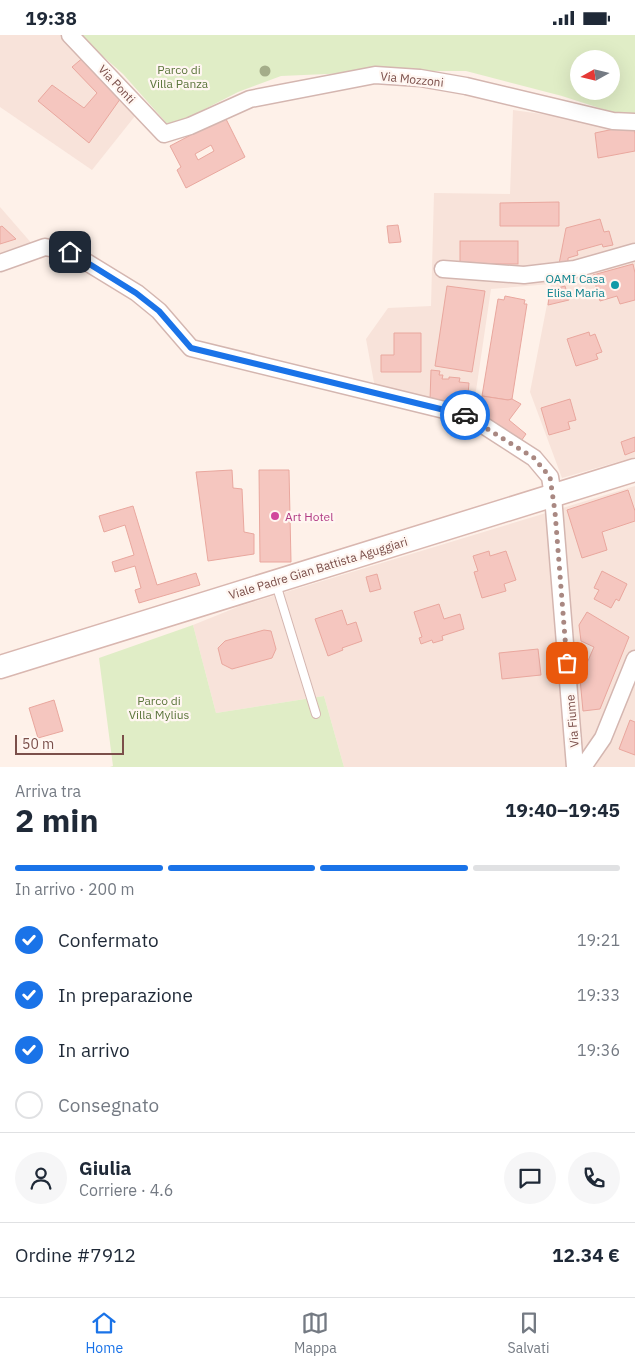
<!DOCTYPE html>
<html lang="it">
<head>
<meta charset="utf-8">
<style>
  :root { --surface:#fff; --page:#f6f6f7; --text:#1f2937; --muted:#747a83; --line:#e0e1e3; --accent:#1a73e8 }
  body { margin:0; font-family:"IBM Plex Sans",sans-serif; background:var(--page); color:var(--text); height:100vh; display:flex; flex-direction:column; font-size:19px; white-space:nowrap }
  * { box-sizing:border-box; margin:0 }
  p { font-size:16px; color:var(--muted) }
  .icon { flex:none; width:28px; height:28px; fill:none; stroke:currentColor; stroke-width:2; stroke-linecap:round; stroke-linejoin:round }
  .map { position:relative; height:732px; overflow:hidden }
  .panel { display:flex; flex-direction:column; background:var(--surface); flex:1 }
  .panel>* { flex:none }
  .needle { width:32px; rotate:262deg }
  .controls { position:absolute; left:570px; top:15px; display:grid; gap:10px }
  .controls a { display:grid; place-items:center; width:50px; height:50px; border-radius:50%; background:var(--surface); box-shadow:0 5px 20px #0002; font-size:25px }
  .scale { position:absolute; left:15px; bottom:12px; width:109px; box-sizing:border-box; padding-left:5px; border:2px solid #7b4f4a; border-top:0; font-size:14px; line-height:18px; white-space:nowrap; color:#7b4f4a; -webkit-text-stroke:4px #fff6f1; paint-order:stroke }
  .pin { position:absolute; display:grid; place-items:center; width:42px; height:42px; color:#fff; margin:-21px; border-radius:10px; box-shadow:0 2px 8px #0006 }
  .courier { position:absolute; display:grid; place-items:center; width:50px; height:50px; margin:-25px; border:4px solid #1a73e8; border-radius:50%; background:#fff; color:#222; box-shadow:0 1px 6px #0007 }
  .overview em { font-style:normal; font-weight:700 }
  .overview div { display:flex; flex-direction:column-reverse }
  .overview { display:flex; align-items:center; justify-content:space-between; height:85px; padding:0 15px }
  h1 { font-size:32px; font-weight:700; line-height:38px }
  .bar { display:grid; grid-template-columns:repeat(4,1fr); gap:8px 5px; align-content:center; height:60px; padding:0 15px }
  .bar i { height:6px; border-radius:4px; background:var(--line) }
  .bar .active { background:var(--accent) }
  .bar p { grid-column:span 4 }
  .line { display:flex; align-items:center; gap:12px; padding:0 15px; border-top:1px solid var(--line) }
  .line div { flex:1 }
  .round { display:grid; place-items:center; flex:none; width:52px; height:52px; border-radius:26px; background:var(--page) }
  ol { padding:0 15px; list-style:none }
  li { display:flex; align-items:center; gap:15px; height:55px }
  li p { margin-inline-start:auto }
  li .icon { padding:5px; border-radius:50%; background:var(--accent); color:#fff; stroke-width:4 }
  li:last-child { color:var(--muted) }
  li i { width:28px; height:28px; border:2px solid var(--line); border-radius:50% }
  .status { display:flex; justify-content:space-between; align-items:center; height:35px; padding:0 25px; background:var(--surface); direction:ltr }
  .status svg { height:14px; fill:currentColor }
  .tab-bar { display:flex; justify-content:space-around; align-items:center; height:70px; border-top:1px solid var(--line); background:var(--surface); font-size:14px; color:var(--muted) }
  .tab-bar a { display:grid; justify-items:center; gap:2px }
  .tab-bar .active { color:var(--accent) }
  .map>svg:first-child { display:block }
</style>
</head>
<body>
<div class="status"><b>19:38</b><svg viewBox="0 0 49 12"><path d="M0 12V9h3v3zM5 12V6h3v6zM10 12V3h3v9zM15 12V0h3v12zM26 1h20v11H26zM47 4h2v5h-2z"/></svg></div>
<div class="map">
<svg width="635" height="732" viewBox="0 0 635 732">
  <rect width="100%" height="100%" fill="#fef1e9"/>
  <!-- residential -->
  <g fill="#f8e3da">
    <path d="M0,0H67L139,76L92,135L0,72Z"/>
    <path d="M513,75L635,92V422L562,443L530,357L551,249L491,254L473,376L375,353L366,304L388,273L431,271L434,158L510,159Z"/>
    <path d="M0,172L33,210L0,223Z"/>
    <path d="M635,451V732H344L324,661L216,678L193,590L240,571Z"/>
  </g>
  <!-- green -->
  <g fill="#e0edc6" fill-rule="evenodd">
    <path d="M79,0H635V79H618L562,61L466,36H396L281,41L238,57L170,92L123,39ZM579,24H611V56H579Z"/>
    <path d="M193,590L216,678L324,661L344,732H110L113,731L99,623Z"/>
  </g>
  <!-- building -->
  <g fill="#f5c6bf" stroke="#e9a79e" fill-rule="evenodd">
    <path d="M85,21L123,60L89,108L38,66L52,50L84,73L97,58L72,32Z"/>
    <path d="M225,82L245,122L186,153L177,135L181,132L170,111ZM211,110L214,116L198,125L195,119Z"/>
    <path d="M633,90L635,99V116L598,123L595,98Z"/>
    <path d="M559,167V191H500V168Z"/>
    <path d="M600,184L604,197L609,196L613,210L603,212L602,209L577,216L578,220L568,223V226L559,229L566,193Z"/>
    <path d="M398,190L401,207L389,208L387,191Z"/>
    <path d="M2,191L16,204L0,209V192Z"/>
    <rect x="460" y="206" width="58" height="23"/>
    <path d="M633,229L635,238V265L620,269L617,261L600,266L593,240Z"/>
    <path d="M447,251L485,256L472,337L435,331Z"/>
    <path d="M565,251L569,265L548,270L550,255Z"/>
    <path d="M505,261L525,265L524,269H527L512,364L508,365L482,361L498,264L504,265Z"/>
    <path d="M589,297L590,301L595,299L602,317L596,319L598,324L576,331L567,304Z"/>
    <path d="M394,298H421V337H381V320H394Z"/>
    <path d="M431,335L440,336L439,340H443L442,344H449V342L460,343L459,347L469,348L467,370L463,371L430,365Z"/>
    <path d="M482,361L508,365L512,364L521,369L509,385L526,399L519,409L479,381Z"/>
    <path d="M570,364L576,385L568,387L570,394L549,400L541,373Z"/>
    <path d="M635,402V416L625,420L621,407Z"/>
    <path d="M232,435L233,453L242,454L244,497L254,499V519L208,526L196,437Z"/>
    <path d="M259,435H289L291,527H260Z"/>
    <path d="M628,455L635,476V486L602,497L607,515L582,523L567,475Z"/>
    <path d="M133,471L157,550L196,538L200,550L139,568L135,555L141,553L135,531L115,537L112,527L134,520L125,490L104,497L99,481Z"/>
    <path d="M489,516L490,521L506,516L516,545L504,549L506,556L482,563L474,537L478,536L473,521Z"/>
    <path d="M602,536L627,549L619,566L616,564L611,573L594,564L599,555L594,553Z"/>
    <path d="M377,539L381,554L370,557L366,542Z"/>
    <path d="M439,569L444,584L460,579L464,594L442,601L443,605L433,608L432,605L421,609L419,603L422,602L414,577Z"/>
    <path d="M342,575L347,590L356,587L362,606L342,613L343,615L328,621L315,584Z"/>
    <path d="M587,577L629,602L600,674L583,676L580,644L594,612L581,606L579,590Z"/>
    <path d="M264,595L271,596L276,614L272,623L232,634L222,629L218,613L225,606Z"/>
    <path d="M538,614L541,640L502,644L499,618Z"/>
    <path d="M54,665L63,696L38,703L29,673Z"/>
    <path d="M630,685L635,687V720L619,714Z"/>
  </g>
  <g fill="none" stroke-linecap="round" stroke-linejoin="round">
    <defs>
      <path id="lane" d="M276,549L316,679"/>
      <g id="street">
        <path d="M70,0L164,99L190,91L250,64L375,40L420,43L466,51L613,86L635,87"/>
        <path d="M0,228L45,212L70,217L137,258L159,276L191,313L469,381L534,423L550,442L553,461L575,732"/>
        <path d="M443,234L524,240L575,234L635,217"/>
        <path d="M583,732L603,703L635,624"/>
      </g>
      <path id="secondary" d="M0,632L635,435"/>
    </defs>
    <!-- lane casing -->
    <use href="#lane" stroke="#d4b6b0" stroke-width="10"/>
    <!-- street casing -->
    <use href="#street" stroke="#d4b6b0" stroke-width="19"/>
    <!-- secondary casing -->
    <use href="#secondary" stroke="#d9b7b0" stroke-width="25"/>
    <!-- lane -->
    <use href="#lane" stroke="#fff" stroke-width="8"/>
    <!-- street -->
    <use href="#street" stroke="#fff" stroke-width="16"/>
    <!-- secondary -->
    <use href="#secondary" stroke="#fff" stroke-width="22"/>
  </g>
  <!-- trees -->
  <circle fill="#a4ad89" cx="265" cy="36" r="5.5"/>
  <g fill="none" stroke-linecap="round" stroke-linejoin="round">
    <!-- done -->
    <path stroke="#a98882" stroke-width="5" stroke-dasharray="0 9" d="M465,380L534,423L550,442L555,477L567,628"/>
    <!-- route -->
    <path stroke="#1a73e8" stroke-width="6" d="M70,217L136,258L159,276L191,313L465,380"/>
  </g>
  <!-- markers -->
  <circle fill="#0f9aa8" stroke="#fff6f1" stroke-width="2" cx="615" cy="250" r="5"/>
  <circle fill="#d1479c" stroke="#fff6f1" stroke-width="2" cx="275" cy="481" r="5"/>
  <g text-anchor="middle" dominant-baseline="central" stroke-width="4.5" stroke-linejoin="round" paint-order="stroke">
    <!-- park labels -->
    <g font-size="12" fill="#5b753b" stroke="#fff6f1">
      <text x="179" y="34">Parco di<tspan x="179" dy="14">Villa Panza</tspan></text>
      <text x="159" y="665">Parco di<tspan x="159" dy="14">Villa Mylius</tspan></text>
    </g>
    <!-- street labels -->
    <g font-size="12" fill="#7b4f4a" stroke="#fff6f1">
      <text transform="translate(412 44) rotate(6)">Via Mozzoni</text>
      <text transform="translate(117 49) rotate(47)">Via Ponti</text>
      <text transform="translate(318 533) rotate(-17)">Viale Padre Gian Battista Aguggiari</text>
      <text transform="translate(572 686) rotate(-95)">Via Fiume</text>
    </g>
    <!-- culture labels -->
    <g font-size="12" fill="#0d838f" stroke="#fff6f1" text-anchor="end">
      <text x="605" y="243">OAMI Casa<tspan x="605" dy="14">Elisa Maria</tspan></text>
    </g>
    <!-- hotel labels -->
    <g font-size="12" fill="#b23c85" stroke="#fff6f1" text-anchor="start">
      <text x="285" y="481">Art Hotel</text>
    </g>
  </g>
</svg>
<div class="controls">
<a><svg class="needle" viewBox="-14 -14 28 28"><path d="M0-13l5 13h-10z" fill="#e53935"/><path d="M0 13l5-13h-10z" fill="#747a83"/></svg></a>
</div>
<div class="scale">50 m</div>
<div class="pin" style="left:567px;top:628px;background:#ea580c"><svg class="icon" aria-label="bag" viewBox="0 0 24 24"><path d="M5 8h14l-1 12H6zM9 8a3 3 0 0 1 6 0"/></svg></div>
<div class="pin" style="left:70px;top:217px;background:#1f2937"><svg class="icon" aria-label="home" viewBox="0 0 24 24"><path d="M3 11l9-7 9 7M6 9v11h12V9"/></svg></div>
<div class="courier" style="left:465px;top:380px"><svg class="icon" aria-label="car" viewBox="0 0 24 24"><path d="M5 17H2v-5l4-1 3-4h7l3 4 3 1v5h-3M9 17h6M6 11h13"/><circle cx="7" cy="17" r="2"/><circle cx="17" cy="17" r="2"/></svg></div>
</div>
<section class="panel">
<div class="overview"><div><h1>2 min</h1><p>Arriva tra</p></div><em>19:40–19:45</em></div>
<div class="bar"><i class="active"></i><i class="active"></i><i class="active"></i><i></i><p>In arrivo · 200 m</p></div>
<ol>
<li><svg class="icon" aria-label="check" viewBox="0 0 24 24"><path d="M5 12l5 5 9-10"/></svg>Confermato<p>19:21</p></li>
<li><svg class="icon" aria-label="check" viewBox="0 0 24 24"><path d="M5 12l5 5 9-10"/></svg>In preparazione<p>19:33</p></li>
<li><svg class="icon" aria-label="check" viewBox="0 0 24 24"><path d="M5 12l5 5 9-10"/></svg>In arrivo<p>19:36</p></li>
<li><i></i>Consegnato</li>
</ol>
<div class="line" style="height:90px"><a class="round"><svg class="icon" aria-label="person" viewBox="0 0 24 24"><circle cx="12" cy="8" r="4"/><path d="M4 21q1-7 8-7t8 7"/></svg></a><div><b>Giulia</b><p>Corriere · 4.6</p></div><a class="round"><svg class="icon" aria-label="chat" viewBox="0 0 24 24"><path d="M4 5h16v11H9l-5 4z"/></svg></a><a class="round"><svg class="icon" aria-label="phone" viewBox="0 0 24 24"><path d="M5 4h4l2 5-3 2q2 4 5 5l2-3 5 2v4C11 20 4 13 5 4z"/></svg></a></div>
<div class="line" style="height:65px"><div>Ordine #7912</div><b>12.34 €</b></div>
</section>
<nav class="tab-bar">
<a class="active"><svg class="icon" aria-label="home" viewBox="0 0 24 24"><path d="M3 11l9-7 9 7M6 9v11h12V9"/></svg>Home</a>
<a><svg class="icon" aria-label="map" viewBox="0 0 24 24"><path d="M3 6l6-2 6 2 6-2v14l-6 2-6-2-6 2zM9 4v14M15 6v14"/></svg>Mappa</a>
<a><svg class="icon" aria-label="saved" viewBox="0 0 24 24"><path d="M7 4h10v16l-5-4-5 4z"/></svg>Salvati</a>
</nav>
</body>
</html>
